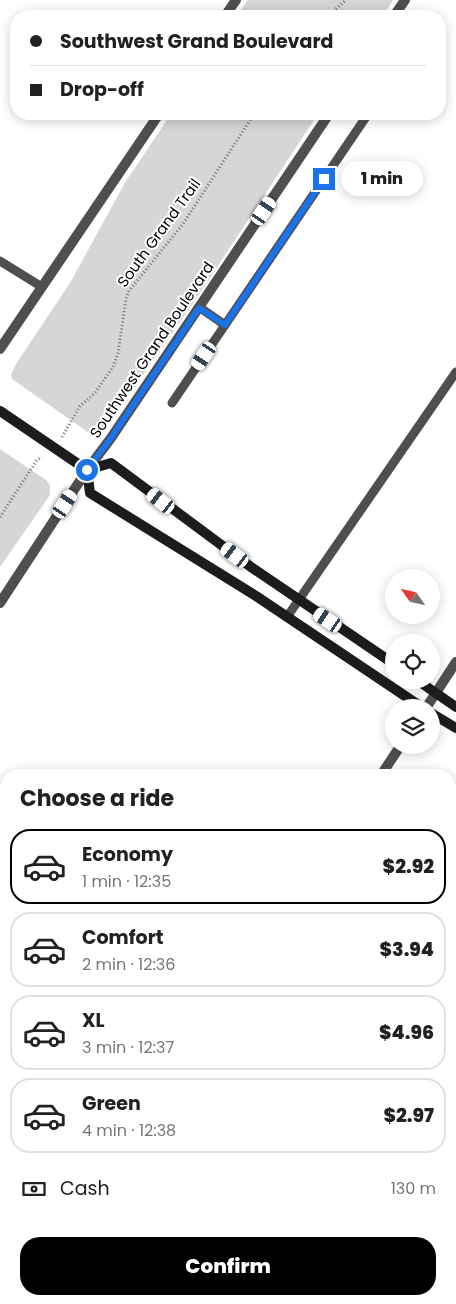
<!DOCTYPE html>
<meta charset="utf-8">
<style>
:root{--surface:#fff;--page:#f6f6f6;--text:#202124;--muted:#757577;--line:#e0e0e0;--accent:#000}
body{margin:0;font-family:Poppins,sans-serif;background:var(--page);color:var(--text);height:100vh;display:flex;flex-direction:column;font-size:19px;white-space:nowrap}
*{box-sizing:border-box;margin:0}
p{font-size:16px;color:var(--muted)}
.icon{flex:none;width:28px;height:28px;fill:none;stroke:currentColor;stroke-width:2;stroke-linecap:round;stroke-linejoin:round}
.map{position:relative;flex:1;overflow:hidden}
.side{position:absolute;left:0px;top:769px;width:456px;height:536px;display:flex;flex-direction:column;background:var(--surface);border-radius:20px 20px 0 0;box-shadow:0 2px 12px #0003}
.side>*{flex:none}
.banner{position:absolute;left:10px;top:10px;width:436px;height:110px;border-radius:20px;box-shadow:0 2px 12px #0003;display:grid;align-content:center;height:110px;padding:0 20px;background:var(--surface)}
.needle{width:32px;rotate:304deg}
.fabs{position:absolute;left:385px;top:569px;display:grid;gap:10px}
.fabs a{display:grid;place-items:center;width:55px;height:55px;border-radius:50%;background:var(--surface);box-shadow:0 2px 12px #0003;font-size:25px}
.end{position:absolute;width:22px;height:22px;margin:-11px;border:6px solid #1a73e8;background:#fff;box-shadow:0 0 0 2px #fff}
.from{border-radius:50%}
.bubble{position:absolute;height:35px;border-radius:18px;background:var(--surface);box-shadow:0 2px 12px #0003;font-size:16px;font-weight:800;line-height:35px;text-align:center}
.car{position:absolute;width:15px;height:30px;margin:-15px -8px;border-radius:6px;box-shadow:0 0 4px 1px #0007;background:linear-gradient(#fff 24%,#345 0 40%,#fff 0 76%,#345 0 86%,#fff 0)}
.banner b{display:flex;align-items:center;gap:18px;height:48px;font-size:19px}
.banner b+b{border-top:1px solid var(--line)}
.banner i{width:12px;height:12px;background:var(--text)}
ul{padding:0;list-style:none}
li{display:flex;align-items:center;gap:15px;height:75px;margin:0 10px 8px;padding:0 10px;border:2px solid var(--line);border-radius:20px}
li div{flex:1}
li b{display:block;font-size:19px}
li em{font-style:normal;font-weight:800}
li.on{border-color:var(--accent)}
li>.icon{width:45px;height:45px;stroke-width:1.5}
h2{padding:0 20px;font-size:22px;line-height:60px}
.pay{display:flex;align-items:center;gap:12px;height:55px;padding:0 20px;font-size:19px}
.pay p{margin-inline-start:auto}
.button{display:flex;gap:10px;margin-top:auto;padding:10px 20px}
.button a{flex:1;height:58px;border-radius:20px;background:var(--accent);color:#fff;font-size:20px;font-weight:800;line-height:58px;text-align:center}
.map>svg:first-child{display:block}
</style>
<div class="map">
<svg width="456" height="1304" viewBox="0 0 456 1304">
<rect width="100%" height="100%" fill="#fff"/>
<!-- green -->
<g fill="#d6d6d6">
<polygon points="248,0 393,0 383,16 237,16"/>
<polygon points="171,114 318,114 198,296 109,424 95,435 89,433 12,379 11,375 16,364 70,283 126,181"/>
<polygon points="0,449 46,480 50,485 50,495 0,567"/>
</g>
<!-- water -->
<g fill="#9d9d9d">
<polygon points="0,1135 6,1139 6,1224 0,1220"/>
<polygon points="117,1299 246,1299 253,1304 125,1304"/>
</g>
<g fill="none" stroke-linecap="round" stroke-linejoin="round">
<!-- path -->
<g stroke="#717171" stroke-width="3" stroke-dasharray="1 2.5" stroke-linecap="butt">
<polyline points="328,16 346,0"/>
<polyline points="62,437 80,406 94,394 113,367 118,353 126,299 129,291 183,224 254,114"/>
<polyline points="0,517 37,460 42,457"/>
</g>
<!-- service -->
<g stroke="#4f4f4f" stroke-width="9">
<polyline points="0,261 42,287"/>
<polyline points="199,307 225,325 368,114"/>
<polyline points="172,403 225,325"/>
<polyline points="287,617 456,372"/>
<polyline points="450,794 456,797"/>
<polyline points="450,902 456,906"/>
<polyline points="450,1081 456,1085"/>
<polyline points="450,1162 456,1166"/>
<polyline points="294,1299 301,1304"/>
</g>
<!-- minor -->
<g stroke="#4f4f4f" stroke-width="10">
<polyline points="426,708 456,662"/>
<polyline points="381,775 401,745"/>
<polyline points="450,1211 456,1202"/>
<polyline points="386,1304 390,1299"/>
</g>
<!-- tertiary -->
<g stroke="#4f4f4f" stroke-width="10">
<polyline points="225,16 236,0"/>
<polyline points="394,16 405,0"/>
<polyline points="0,349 159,114"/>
<polyline points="0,603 87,470 111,438 329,114"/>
</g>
<!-- secondary -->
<g stroke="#1c1c1c" stroke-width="10">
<polyline points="0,411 87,470 90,493 256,596 423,708"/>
<polyline points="87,470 111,463 251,567 394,664"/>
<polyline points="417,680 456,707"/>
<polyline points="431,713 456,728"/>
</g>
</g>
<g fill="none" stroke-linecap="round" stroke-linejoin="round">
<!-- route -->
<polyline stroke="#1a73e8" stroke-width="6" points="87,470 111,438 199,308 225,325 324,179"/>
</g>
<g text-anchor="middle" stroke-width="4" stroke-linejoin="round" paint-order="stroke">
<!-- street labels -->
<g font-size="15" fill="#000" stroke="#fff">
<text transform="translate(159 233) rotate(-54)" y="5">South Grand Trail</text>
<text transform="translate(152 350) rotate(-56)" y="5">Southwest Grand Boulevard</text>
</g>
</g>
</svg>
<div class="fabs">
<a><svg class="needle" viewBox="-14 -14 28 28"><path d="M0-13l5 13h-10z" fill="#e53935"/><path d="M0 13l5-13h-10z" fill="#757577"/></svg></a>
<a><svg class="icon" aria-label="locate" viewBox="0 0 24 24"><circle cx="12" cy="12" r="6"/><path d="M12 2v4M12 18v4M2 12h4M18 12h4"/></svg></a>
<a><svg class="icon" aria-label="layers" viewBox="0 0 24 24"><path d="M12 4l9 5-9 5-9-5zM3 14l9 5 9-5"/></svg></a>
</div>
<i class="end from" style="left:87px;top:470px"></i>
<i class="end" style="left:324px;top:179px"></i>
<div class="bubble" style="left:341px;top:161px;width:82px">1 min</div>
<i class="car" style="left:264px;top:211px;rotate:34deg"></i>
<i class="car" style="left:204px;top:356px;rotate:214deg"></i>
<i class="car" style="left:161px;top:501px;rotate:308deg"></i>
<i class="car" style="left:65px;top:504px;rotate:33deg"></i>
<i class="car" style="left:235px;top:555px;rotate:307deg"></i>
<i class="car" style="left:328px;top:620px;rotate:304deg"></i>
<div class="banner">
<b><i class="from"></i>Southwest Grand Boulevard</b>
<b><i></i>Drop-off</b>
</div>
<section class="side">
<h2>Choose a ride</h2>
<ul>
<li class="on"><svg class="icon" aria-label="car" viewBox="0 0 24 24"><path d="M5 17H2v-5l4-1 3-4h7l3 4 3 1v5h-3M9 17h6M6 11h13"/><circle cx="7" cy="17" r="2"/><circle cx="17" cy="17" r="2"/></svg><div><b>Economy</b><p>1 min · 12:35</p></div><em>$2.92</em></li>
<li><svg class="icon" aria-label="car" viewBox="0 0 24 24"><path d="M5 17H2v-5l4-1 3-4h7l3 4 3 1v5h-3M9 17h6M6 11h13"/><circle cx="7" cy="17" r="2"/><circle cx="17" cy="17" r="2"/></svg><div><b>Comfort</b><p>2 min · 12:36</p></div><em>$3.94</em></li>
<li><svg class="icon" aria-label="car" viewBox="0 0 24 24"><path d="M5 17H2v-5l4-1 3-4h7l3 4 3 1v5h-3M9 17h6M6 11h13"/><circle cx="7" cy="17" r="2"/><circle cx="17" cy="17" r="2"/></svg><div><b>XL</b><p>3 min · 12:37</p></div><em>$4.96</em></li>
<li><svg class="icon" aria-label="car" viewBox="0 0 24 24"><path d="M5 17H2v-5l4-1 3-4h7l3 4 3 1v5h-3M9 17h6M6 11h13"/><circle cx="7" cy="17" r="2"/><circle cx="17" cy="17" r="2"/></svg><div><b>Green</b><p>4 min · 12:38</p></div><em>$2.97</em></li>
</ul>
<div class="pay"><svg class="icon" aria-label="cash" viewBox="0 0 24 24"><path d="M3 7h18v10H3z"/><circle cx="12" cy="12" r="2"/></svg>Cash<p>130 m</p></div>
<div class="button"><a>Confirm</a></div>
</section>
</div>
